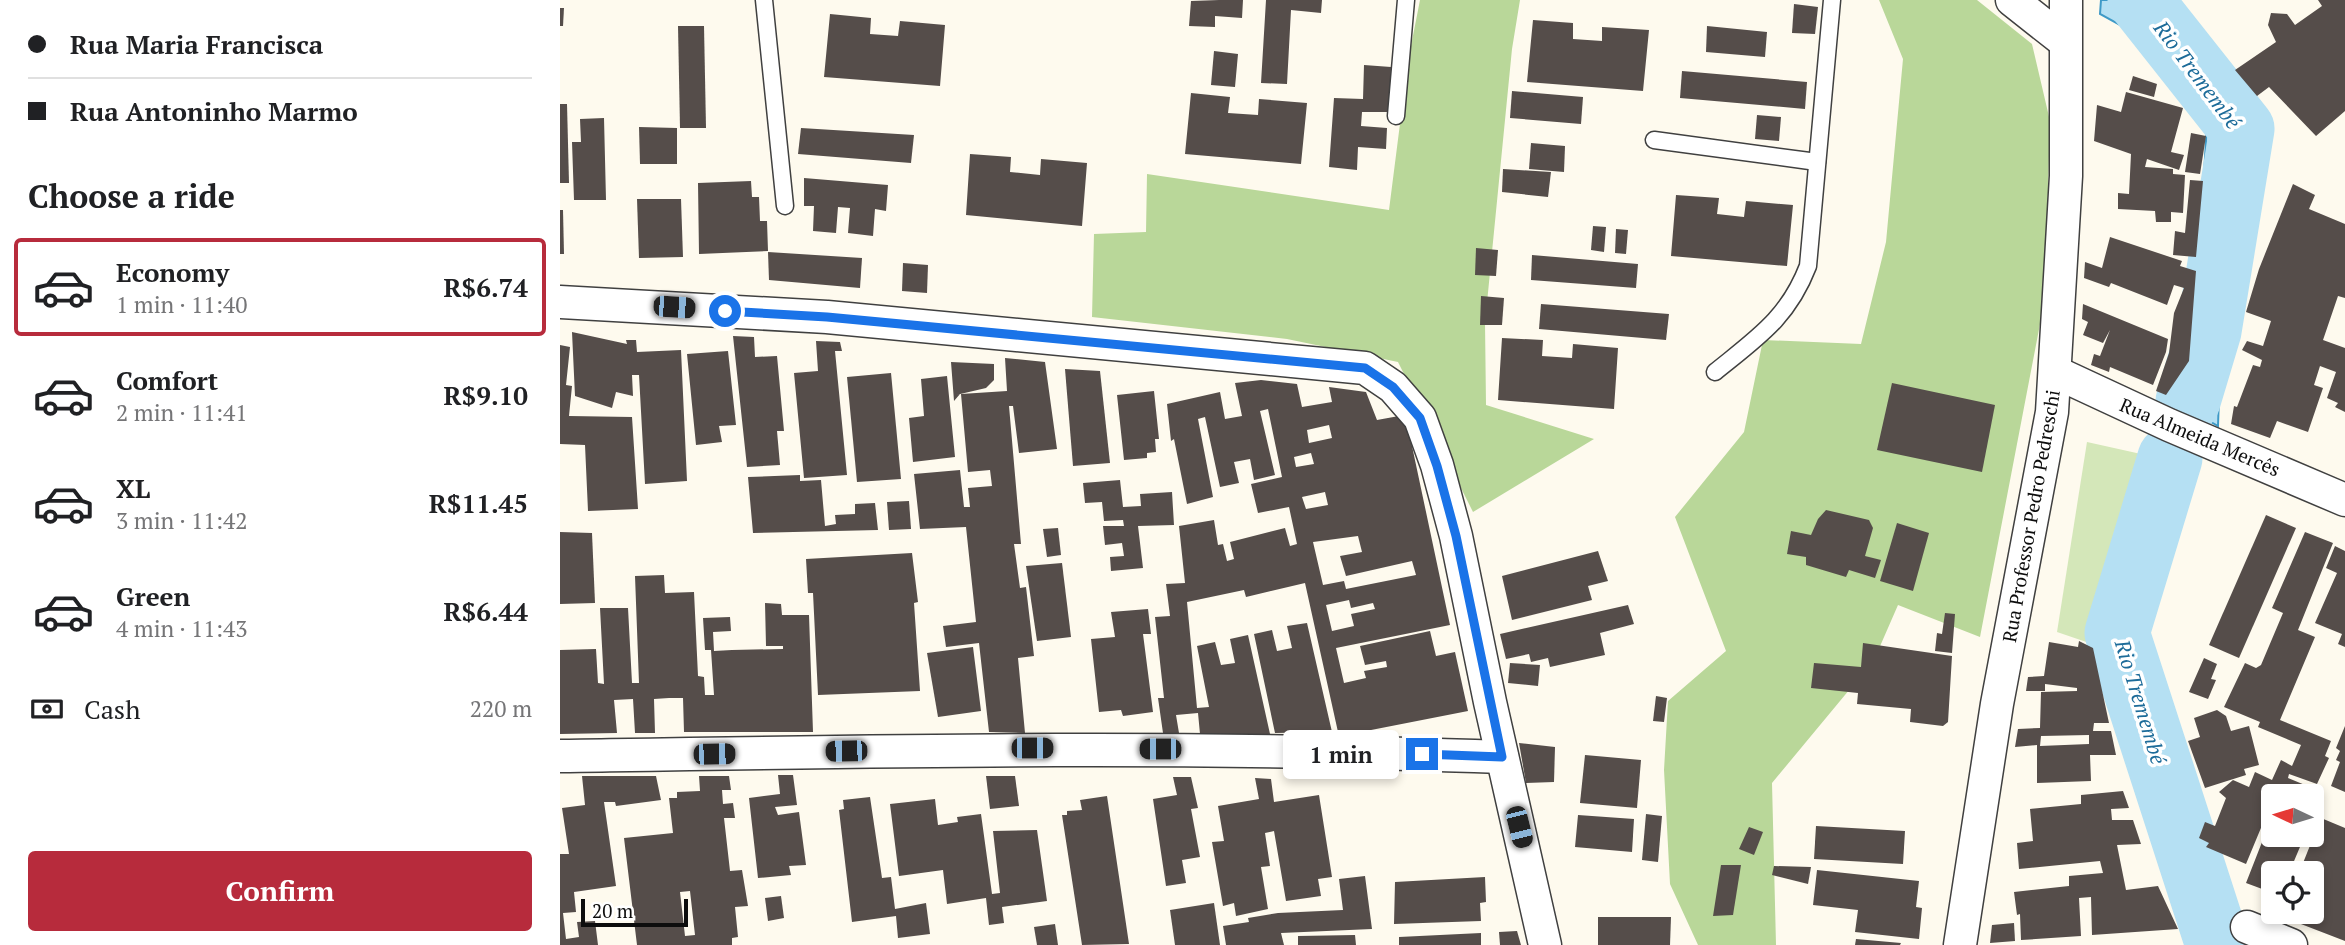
<!DOCTYPE html>
<meta charset="utf-8">
<style>
:root{--surface:#fff;--page:#f2f2f2;--text:#202124;--muted:#757577;--line:#e0e0e0;--accent:#b72b3c}
body{margin:0;font-family:"PT Serif",serif;background:var(--page);color:var(--text);height:100vh;display:flex;flex-direction:column;font-size:26px;white-space:nowrap}
*{box-sizing:border-box;margin:0}
p{font-size:23px;color:var(--muted)}
.icon{flex:none;width:38px;height:38px;fill:none;stroke:currentColor;stroke-width:2;stroke-linecap:round;stroke-linejoin:round}
.map{position:relative;flex:1;overflow:hidden}
.drawer{display:flex;flex-direction:column;background:var(--surface);width:560px}
.drawer>*{flex:none}
.hud{display:grid;align-content:center;height:154px;padding:0 28px;background:var(--surface)}
.needle{width:46px;rotate:274deg}
.fabs{position:absolute;left:1701px;top:784px;display:grid;gap:14px}
.fabs a{display:grid;place-items:center;width:63px;height:63px;border-radius:7px;background:var(--surface);box-shadow:0 4px 10px #0003;font-size:35px}
.scale{position:absolute;left:21px;bottom:18px;width:107px;box-sizing:border-box;padding-left:7px;border:4px solid #0d0d0d;border-top:0;font-size:19px;line-height:24px;white-space:nowrap;color:#0d0d0d;-webkit-text-stroke:5px #fff;paint-order:stroke}
.end{position:absolute;width:32px;height:32px;margin:-16px;border:9px solid #1a73e8;background:#fff;box-shadow:0 0 0 4px #fff}
.from{border-radius:50%}
.bubble{position:absolute;height:49px;border-radius:7px;background:var(--surface);box-shadow:0 4px 10px #0003;font-size:23px;font-weight:700;line-height:49px;text-align:center}
.car{position:absolute;width:21px;height:42px;margin:-21px -10px;border-radius:9px;box-shadow:0 0 5px 2px #0007;background:linear-gradient(#222 24%,#8ab4d8 0 40%,#222 0 76%,#8ab4d8 0 86%,#222 0)}
.hud b{display:flex;align-items:center;gap:24px;height:66px;font-size:26px}
.hud b+b{border-top:2px solid var(--line)}
.hud i{width:18px;height:18px;background:var(--text)}
ul{padding:0;list-style:none}
li{display:flex;align-items:center;gap:21px;height:98px;margin:0 14px 10px;padding:0 14px;border:4px solid transparent;border-radius:7px}
li div{flex:1}
li b{display:block;font-size:26px}
li em{font-style:normal;font-weight:700}
li.selected{border-color:var(--accent)}
li>.icon{width:63px;height:63px;stroke-width:1.5}
h2{padding:0 28px;font-size:32px;line-height:84px}
.pay{display:flex;align-items:center;gap:18px;height:77px;padding:0 28px;font-size:26px}
.pay p{margin-inline-start:auto}
.primary-button{display:flex;gap:14px;margin-top:auto;padding:14px 28px}
.primary-button a{flex:1;height:80px;border-radius:7px;background:var(--accent);color:#fff;font-size:28px;font-weight:700;line-height:80px;text-align:center}
main{display:flex;flex:1;min-height:0}
.map>svg:first-child{display:block}
</style>
<main>
<section class="drawer">
<div class="hud">
<b><i class="from"></i>Rua Maria Francisca</b>
<b><i></i>Rua Antoninho Marmo</b>
</div>
<h2>Choose a ride</h2>
<ul>
<li class="selected"><svg class="icon" aria-label="car" viewBox="0 0 24 24"><path d="M5 17H2v-5l4-1 3-4h7l3 4 3 1v5h-3M9 17h6M6 11h13"/><circle cx="7" cy="17" r="2"/><circle cx="17" cy="17" r="2"/></svg><div><b>Economy</b><p>1 min · 11:40</p></div><em>R$6.74</em></li>
<li><svg class="icon" aria-label="car" viewBox="0 0 24 24"><path d="M5 17H2v-5l4-1 3-4h7l3 4 3 1v5h-3M9 17h6M6 11h13"/><circle cx="7" cy="17" r="2"/><circle cx="17" cy="17" r="2"/></svg><div><b>Comfort</b><p>2 min · 11:41</p></div><em>R$9.10</em></li>
<li><svg class="icon" aria-label="car" viewBox="0 0 24 24"><path d="M5 17H2v-5l4-1 3-4h7l3 4 3 1v5h-3M9 17h6M6 11h13"/><circle cx="7" cy="17" r="2"/><circle cx="17" cy="17" r="2"/></svg><div><b>XL</b><p>3 min · 11:42</p></div><em>R$11.45</em></li>
<li><svg class="icon" aria-label="car" viewBox="0 0 24 24"><path d="M5 17H2v-5l4-1 3-4h7l3 4 3 1v5h-3M9 17h6M6 11h13"/><circle cx="7" cy="17" r="2"/><circle cx="17" cy="17" r="2"/></svg><div><b>Green</b><p>4 min · 11:43</p></div><em>R$6.44</em></li>
</ul>
<div class="pay"><svg class="icon" aria-label="cash" viewBox="0 0 24 24"><path d="M3 7h18v10H3z"/><circle cx="12" cy="12" r="2"/></svg>Cash<p>220 m</p></div>
<div class="primary-button"><a>Confirm</a></div>
</section>
<div class="map">
<svg width="1785" height="945" viewBox="0 0 1785 945">
<rect width="100%" height="100%" fill="#fefaee"/>
<!-- green -->
<polygon fill="#d4e7b9" points="1527,442 1590,456 1547,649 1497,632"/>
<!-- forest -->
<g fill="#b9d799">
<polygon points="860,0 960,0 952,49 925,323 926,405 1034,439 913,512 838,362 727,339 532,317 534,234 586,232 587,174 829,210 848,61"/>
<polygon points="1319,0 1417,0 1472,44 1490,121 1485,298 1420,637 1338,605 1314,660 1212,783 1216,945 1138,945 1110,884 1104,770 1108,701 1166,651 1115,517 1184,432 1203,340 1301,344 1326,242 1343,59"/>
</g>
<!-- water -->
<polygon fill="#b5e0f3" stroke="#3f9ac7" stroke-width="2" points="1541,0 1587,0 1669,103 1658,426 1630,410 1648,107 1591,42 1540,14"/>
<g fill="none" stroke-linecap="round" stroke-linejoin="round">
<!-- river -->
<g stroke="#b5e0f3" stroke-width="65">
<polyline points="1580,0 1682,129 1649,331 1628,401"/>
<polyline points="1610,458 1557,633 1658,945"/>
</g>
</g>
<!-- building -->
<g fill="#554d4a" fill-rule="evenodd">
<polygon points="659,0 683,0 682,18 655,16 655,27 629,26 631,1"/>
<polygon points="706,0 762,0 761,13 731,10 727,84 701,83"/>
<polygon points="1758,0 1785,0 1785,111 1756,136 1709,87 1697,96 1675,70 1716,42 1708,25 1711,13 1727,14 1735,25 1762,6"/>
<polygon points="1234,4 1258,7 1255,34 1232,33"/>
<polygon points="0,8 4,8 3,26 0,26"/>
<polygon points="270,14 311,18 310,34 338,36 340,21 385,25 380,86 264,77"/>
<polygon points="973,20 1013,23 1013,39 1042,41 1042,27 1089,30 1083,91 967,82"/>
<polygon points="118,26 144,26 146,128 120,128"/>
<polygon points="1147,26 1207,32 1205,57 1146,52"/>
<polygon points="654,51 678,54 675,87 651,85"/>
<polygon points="804,65 831,67 830,112 802,112 801,126 827,128 826,149 798,147 797,170 769,167 774,98 803,99"/>
<polygon points="1122,71 1247,82 1245,109 1120,98"/>
<polygon points="1573,76 1597,84 1594,97 1569,90"/>
<polygon points="952,91 1023,97 1021,124 950,118"/>
<polygon points="1566,92 1623,108 1611,152 1624,155 1619,170 1587,159 1585,167 1613,169 1613,174 1625,175 1623,213 1611,212 1611,222 1596,222 1595,211 1558,209 1558,193 1569,194 1571,154 1534,141 1537,105 1561,112"/>
<polygon points="631,93 670,97 668,113 698,115 699,99 747,103 741,164 625,154"/>
<polygon points="0,104 7,104 9,183 0,183"/>
<polygon points="1197,115 1221,117 1219,141 1195,139"/>
<polygon points="44,118 46,200 14,200 12,142 21,142 20,119"/>
<polygon points="79,127 117,128 117,164 80,164"/>
<polygon points="241,128 354,135 351,163 238,154"/>
<polygon points="1631,133 1646,136 1640,174 1625,172"/>
<polygon points="971,143 1005,146 1004,172 969,169"/>
<polygon points="410,154 451,157 450,172 480,175 481,159 527,163 522,226 406,215"/>
<polygon points="943,169 991,172 988,197 942,192"/>
<polygon points="244,178 328,185 326,211 315,209 313,236 288,233 290,208 278,207 276,233 253,231 254,206 244,206"/>
<polygon points="1630,180 1643,181 1636,257 1613,255 1615,231 1625,233"/>
<polygon points="191,181 192,197 199,197 200,221 207,221 208,251 139,254 138,183"/>
<polygon points="1733,184 1755,195 1749,209 1785,224 1785,298 1778,296 1763,340 1785,348 1785,412 1775,407 1778,403 1767,398 1776,372 1760,366 1754,385 1763,388 1748,432 1717,421 1710,438 1671,424 1674,406 1677,407 1693,365 1700,367 1702,360 1682,350 1687,341 1703,346 1711,321 1686,312 1699,269"/>
<polygon points="1116,195 1159,198 1157,214 1184,217 1186,201 1233,205 1227,266 1111,256"/>
<polygon points="77,199 121,199 123,257 79,258"/>
<polygon points="0,210 3,210 4,254 0,254"/>
<polygon points="1033,226 1046,227 1044,252 1031,250"/>
<polygon points="1056,229 1068,230 1066,254 1055,253"/>
<polygon points="1550,237 1622,261 1620,266 1636,271 1629,361 1606,395 1596,391 1609,353 1614,313 1624,288 1614,285 1607,305 1551,283 1549,287 1524,278 1525,262 1542,268"/>
<polygon points="916,248 938,250 936,276 915,275"/>
<polygon points="208,252 302,258 300,288 209,280"/>
<polygon points="972,255 1078,264 1076,288 971,280"/>
<polygon points="343,263 368,265 367,293 342,291"/>
<polygon points="921,296 944,298 942,325 920,325"/>
<polygon points="981,304 1109,314 1106,340 979,329"/>
<polygon points="1523,304 1608,339 1606,352 1593,385 1550,367 1549,372 1531,365 1534,354 1540,356 1550,330 1543,343 1523,335 1528,322 1522,319"/>
<polygon points="12,332 67,344 66,340 76,340 77,352 121,350 127,481 85,484 79,375 72,375 73,396 56,392 52,408 15,396"/>
<polygon points="173,336 194,337 195,357 217,356 224,431 217,431 220,465 187,467"/>
<polygon points="942,338 983,340 982,356 1012,358 1013,344 1058,348 1054,409 938,400"/>
<polygon points="256,341 280,342 282,351 275,351 287,475 244,478 234,373 258,371"/>
<polygon points="0,345 10,347 6,385 12,386 9,416 72,417 78,509 28,511 25,445 0,444"/>
<polygon points="168,351 176,425 159,426 162,442 136,445 127,354"/>
<polygon points="445,358 485,362 497,449 459,453 453,406 449,406 461,544 454,544 460,588 466,587 474,656 458,658 465,733 429,732 419,643 386,647 383,626 416,622 406,527 360,529 354,474 400,470 404,507 410,507 408,488 432,486 430,470 408,472 401,394 447,391"/>
<polygon points="391,362 434,364 434,380 426,388 396,395 400,394 394,401"/>
<polygon points="505,369 540,371 550,463 513,466"/>
<polygon points="331,373 341,479 297,482 287,377"/>
<polygon points="387,376 395,457 353,462 349,418 364,416 361,379"/>
<path d="M701,380L737,384L742,407L772,402L769,387L806,392L817,420L839,416L843,418L852,446L890,625L776,648L784,683L806,678L804,671L827,667L826,661L805,665L800,646L870,631L876,656L895,652L908,711L806,731L778,732L745,583L686,597L684,590L627,602L637,708L649,707L637,646L655,642L661,665L675,663L670,639L688,635L710,734H640L638,713L616,715L619,733H603L598,698H604L595,617L610,616L606,584L625,583L619,526L654,520L658,545L663,544L667,561L674,559L670,542L725,528L730,546L737,544L729,507L698,513L691,484L722,477L708,409L700,411L715,475L694,480L690,459L674,462L679,483L660,487L645,417L638,419L653,497L627,504L614,439L611,441L607,404L660,392L665,419L682,416L675,383ZM769,425L772,438L749,443L747,430ZM751,453L754,464L736,467L734,457ZM765,492L768,505L746,509L742,497ZM798,536L802,552L780,556L786,576L852,561L856,575L786,589L784,581L763,585L753,542ZM789,600L791,608L813,603L815,609L791,614L794,626L772,631L766,605Z"/>
<polygon points="1332,383 1435,405 1422,472 1317,450"/>
<polygon points="594,391 599,439 595,439 596,452 587,453 587,458 564,460 557,395"/>
<polygon points="240,475 240,481 261,480 265,526 276,524 275,515 295,514 295,504 315,503 318,530 193,533 188,477"/>
<polygon points="560,480 563,507 581,506 580,494 612,492 614,525 578,526 583,568 551,571 550,557 564,556 562,543 545,545 543,526 564,526 563,520 544,521 542,502 525,503 523,483"/>
<polygon points="349,501 351,529 329,530 327,502"/>
<polygon points="1266,510 1309,520 1313,528 1305,556 1321,560 1315,578 1289,570 1286,577 1246,565 1246,557 1227,554 1231,531 1251,535 1258,519"/>
<polygon points="1706,515 1736,528 1679,658 1649,645"/>
<polygon points="1337,523 1369,533 1353,591 1320,581"/>
<polygon points="498,528 501,555 487,557 483,529"/>
<polygon points="0,532 32,533 35,603 0,604"/>
<polygon points="1745,532 1773,543 1738,630 1755,637 1720,720 1771,741 1765,756 1769,758 1757,784 1729,774 1728,778 1762,792 1752,818 1752,796 1713,796 1713,813 1708,811 1686,864 1646,847 1649,843 1639,838 1645,822 1655,826 1666,798 1659,792 1673,780 1689,787 1695,772 1712,780 1721,760 1732,766 1741,745 1698,727 1700,722 1664,707 1685,663 1696,668 1701,665 1723,613 1712,608"/>
<polygon points="1775,546 1785,551 1785,647 1778,644 1782,634 1755,623 1777,573 1766,568"/>
<polygon points="1038,551 1048,581 1028,586 1032,600 952,620 942,576"/>
<polygon points="352,553 358,602 354,603 360,691 258,695 253,593 248,593 246,559"/>
<polygon points="502,563 511,637 477,641 466,566"/>
<polygon points="104,575 105,593 134,592 138,676 144,677 145,695 154,695 151,650 145,650 143,618 170,617 171,631 153,632 154,651 172,650 223,649 223,646 206,646 205,603 221,604 222,615 249,615 253,732 124,732 123,698 109,698 94,699 95,733 75,733 73,699 54,700 57,733 0,734 0,650 36,649 38,683 44,684 40,608 68,608 72,683 79,683 75,576"/>
<polygon points="1068,605 1074,624 1040,633 1045,655 990,667 988,658 971,662 969,654 946,659 940,634"/>
<polygon points="588,609 591,634 583,634 593,712 563,716 561,710 539,712 531,639 555,637 551,612"/>
<polygon points="1385,613 1395,614 1392,653 1375,651 1377,633 1382,634"/>
<polygon points="747,623 772,732 715,733 694,634 712,630 717,651 732,648 727,626"/>
<path d="M1519,641L1533,648L1549,723H1534L1533,731H1551L1556,755H1530L1531,781L1477,783V745L1455,747L1458,729L1480,728L1481,692L1517,691V688L1485,684V691H1466L1468,677L1484,676L1489,642L1518,647ZM1529,735V744L1480,746L1481,736Z"/>
<polygon points="1303,643 1392,656 1388,722 1383,726 1350,722 1351,709 1297,704 1298,693 1251,688 1254,663 1301,667"/>
<polygon points="413,647 421,711 378,717 367,653"/>
<polygon points="1644,658 1657,664 1651,679 1656,680 1648,699 1629,692"/>
<polygon points="950,663 980,665 978,686 948,683"/>
<polygon points="1096,696 1107,698 1104,722 1093,721"/>
<polygon points="1657,710 1666,716 1671,731 1689,726 1699,765 1684,769 1686,775 1645,788 1628,741 1640,737 1634,718"/>
<polygon points="1785,726 1785,792 1771,786 1780,762 1776,760 1780,751 1776,748"/>
<polygon points="959,743 995,747 994,782 966,783"/>
<polygon points="1025,755 1081,760 1077,808 1020,803"/>
<polygon points="218,775 233,775 237,805 215,807 218,815 239,812 246,865 229,866 231,875 198,878 189,798 220,794"/>
<polygon points="22,776 96,776 101,800 56,806 55,802 44,802 56,886 14,892 16,912 3,913 6,939 19,937 17,922 35,921 38,945 0,945 0,854 9,854 2,808 25,805"/>
<path d="M139,776H169L171,790H162L163,804L173,803L175,818H164L170,871L182,870L188,906L175,907L178,937L172,938V945H77L64,838L113,833L109,798H117V792L140,791ZM130,891L135,935L125,936L120,892Z"/>
<polygon points="426,776 455,776 459,806 430,809"/>
<polygon points="613,777 631,777 638,808 631,809 640,857 622,860 626,883 606,886 593,799 617,795"/>
<polygon points="695,778 711,779 714,802 759,795 772,877 758,879 761,896 726,901 714,831 705,833 710,866 701,867 708,909 676,916 674,903 663,906 652,842 664,841 658,806 699,799"/>
<polygon points="1563,791 1569,808 1551,809 1552,820 1573,820 1581,844 1557,845 1566,890 1598,886 1618,929 1532,935 1531,897 1519,898 1521,936 1461,940 1460,914 1457,915 1454,892 1509,886 1509,876 1543,873 1540,861 1459,869 1457,843 1473,841 1470,809 1521,804 1521,795"/>
<polygon points="547,796 569,944 522,945 502,815 507,815 507,811 522,810 520,800"/>
<polygon points="310,797 322,878 331,877 335,909 366,903 370,934 338,938 336,916 292,922 279,810 284,809 283,800"/>
<polygon points="375,799 378,825 398,822 397,817 421,814 432,894 440,893 433,831 477,830 487,901 442,907 444,923 429,925 426,898 387,904 383,870 339,876 330,804"/>
<polygon points="1086,814 1102,816 1098,862 1082,860"/>
<polygon points="1713,814 1713,835 1745,835 1729,873 1713,873 1713,893 1686,883"/>
<polygon points="1018,815 1074,819 1072,852 1015,847"/>
<polygon points="1761,818 1785,828 1785,941 1720,916 1722,912 1752,912 1752,873 1739,873"/>
<polygon points="1256,826 1345,831 1343,864 1254,859"/>
<polygon points="1189,827 1203,832 1194,855 1179,849"/>
<polygon points="1161,865 1181,865 1173,915 1153,916"/>
<polygon points="1214,866 1251,867 1248,884 1212,875"/>
<polygon points="1257,870 1359,881 1356,907 1362,908 1359,939 1295,932 1298,910 1253,905"/>
<polygon points="805,876 812,929 721,933 724,945 666,945 663,926 689,922 688,918 718,913 783,910 779,879"/>
<polygon points="925,877 926,902 920,903 921,921 834,924 835,882"/>
<polygon points="221,896 224,918 208,921 205,898"/>
<polygon points="654,903 660,945 615,945 610,910"/>
<polygon points="1038,917 1111,917 1110,945 1038,945"/>
<polygon points="1454,923 1455,941 1430,943 1432,925"/>
<polygon points="495,924 498,945 477,945 474,927"/>
<polygon points="957,931 961,945 940,945 939,932"/>
<polygon points="921,933 921,945 839,945 839,937"/>
<polygon points="795,935 796,945 738,945 738,936"/>
<polygon points="1296,939 1341,943 1340,945 1295,945"/>
</g>
<g fill="none" stroke-linecap="round" stroke-linejoin="round">
<defs>
<g id="service">
<polyline points="204,0 225,206"/>
<polyline points="836,116 846,0"/>
<polyline points="1094,140 1257,162"/>
<path d="M1155,372C1197,338 1228,318 1248,266L1272,0"/>
</g>
<g id="minor">
<polyline points="1452,0 1504,41"/>
<polyline points="0,302 267,317 805,368 833,387 860,418 877,465 896,536 930,702 985,945"/>
<polyline points="1495,372 1609,425 1785,500"/>
<path d="M0,756C314,751 628,745 942,757"/>
<polyline points="1687,927 1731,945"/>
<polyline points="1400,945 1437,704 1492,412 1506,176 1506,0"/>
</g>
</defs>
<!-- service casing -->
<use href="#service" stroke="#404040" stroke-width="19"/>
<!-- minor casing -->
<use href="#minor" stroke="#404040" stroke-width="35"/>
<!-- service -->
<use href="#service" stroke="#fff" stroke-width="16"/>
<!-- minor -->
<use href="#minor" stroke="#fff" stroke-width="32"/>
</g>
<g fill="none" stroke-linecap="round" stroke-linejoin="round">
<!-- route -->
<polyline stroke="#1a73e8" stroke-width="9" points="165,311 267,317 805,368 833,387 860,418 877,466 896,536 942,757 862,754"/>
</g>
<g text-anchor="middle" stroke-width="7" stroke-linejoin="round" paint-order="stroke">
<!-- street labels -->
<g font-size="19" fill="#0d0d0d" stroke="#fff">
<text transform="translate(1640 437) rotate(23)" y="7">Rua Almeida Mercês</text>
<text transform="translate(1471 516) rotate(-80)" y="7">Rua Professor Pedro Pedreschi</text>
</g>
<!-- water labels -->
<g font-size="21" font-style="italic" fill="#1c6b99" stroke="#fff">
<text transform="translate(1637 75) rotate(53)" y="7">Rio Tremembé</text>
<text transform="translate(1580 702) rotate(73)" y="7">Rio Tremembé</text>
</g>
</g>
</svg>
<div class="fabs">
<a><svg class="needle" viewBox="-14 -14 28 28"><path d="M0-13l5 13h-10z" fill="#e53935"/><path d="M0 13l5-13h-10z" fill="#757577"/></svg></a>
<a><svg class="icon" aria-label="locate" viewBox="0 0 24 24"><circle cx="12" cy="12" r="6"/><path d="M12 2v4M12 18v4M2 12h4M18 12h4"/></svg></a>
</div>
<div class="scale">20 m</div>
<i class="end from" style="left:165px;top:311px"></i>
<i class="end" style="left:862px;top:754px"></i>
<div class="bubble" style="left:723px;top:730px;width:116px">1 min</div>
<i class="car" style="left:114px;top:307px;rotate:94deg"></i>
<i class="car" style="left:472px;top:748px;rotate:90deg"></i>
<i class="car" style="left:600px;top:749px;rotate:270deg"></i>
<i class="car" style="left:286px;top:751px;rotate:269deg"></i>
<i class="car" style="left:154px;top:754px;rotate:89deg"></i>
<i class="car" style="left:959px;top:827px;rotate:166deg"></i>
</div>
</main>
